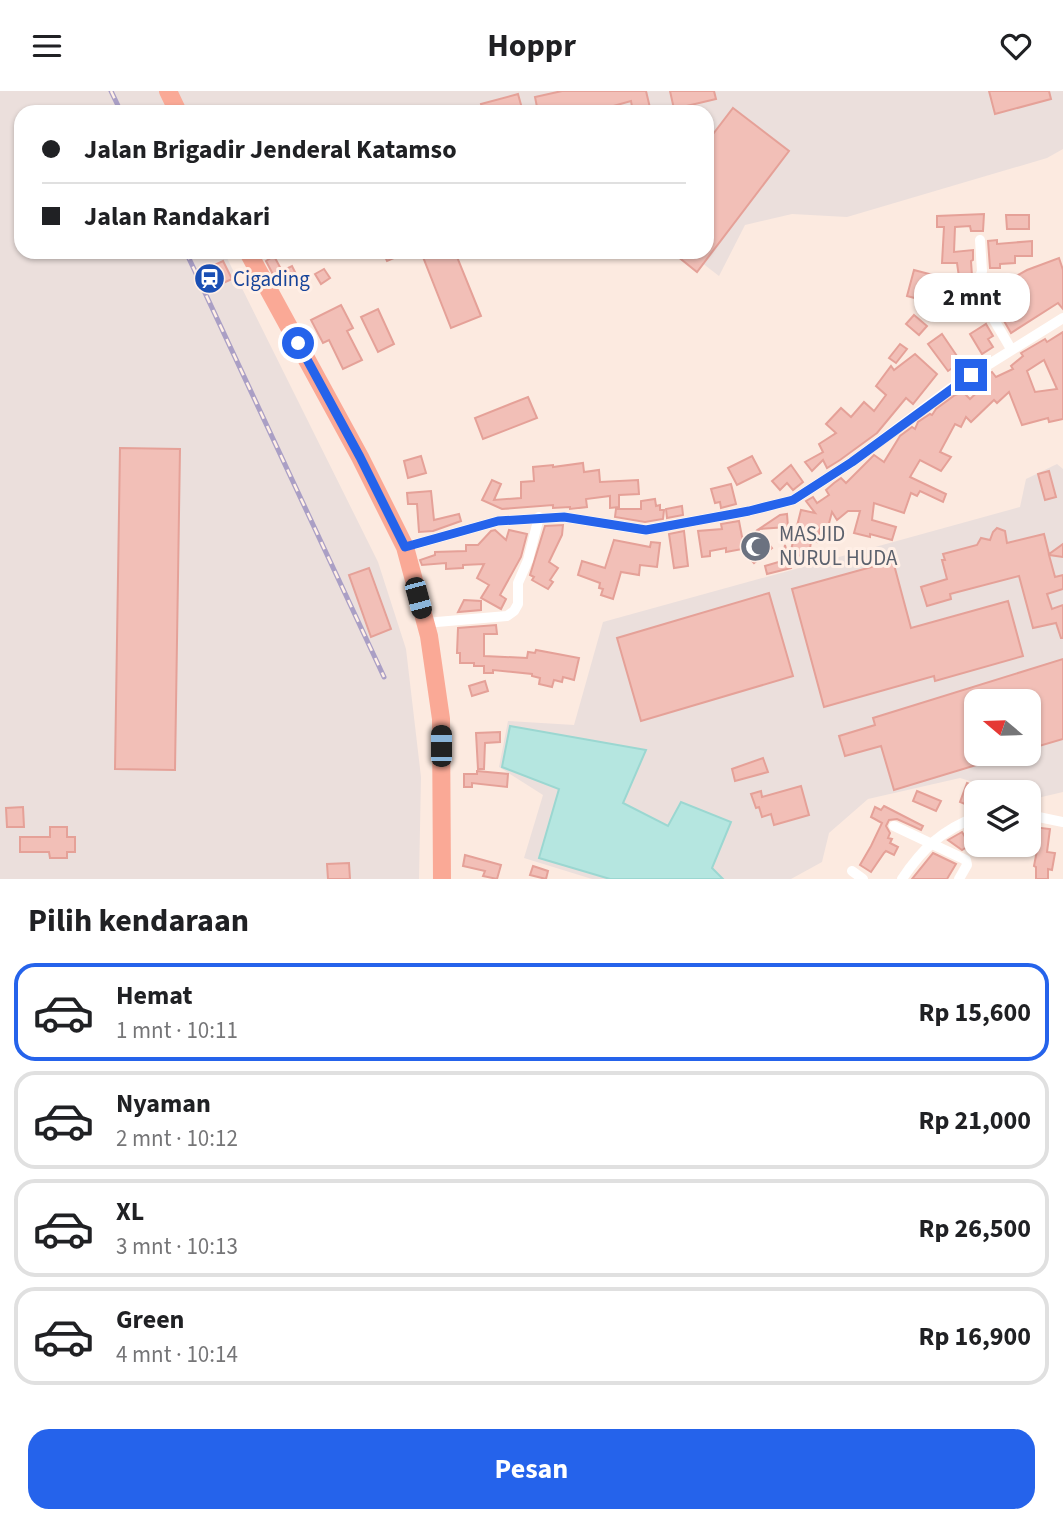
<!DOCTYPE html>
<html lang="id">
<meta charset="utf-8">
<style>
:root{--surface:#fff;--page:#f6f6f6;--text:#202124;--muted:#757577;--line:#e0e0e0;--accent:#2563eb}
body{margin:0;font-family:"Source Sans 3",sans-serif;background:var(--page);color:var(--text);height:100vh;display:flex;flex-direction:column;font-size:26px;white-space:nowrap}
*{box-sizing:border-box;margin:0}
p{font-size:23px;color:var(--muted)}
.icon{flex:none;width:38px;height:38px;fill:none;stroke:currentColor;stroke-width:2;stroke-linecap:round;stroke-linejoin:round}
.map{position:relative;height:788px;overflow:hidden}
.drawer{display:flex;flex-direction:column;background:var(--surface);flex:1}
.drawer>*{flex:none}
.hud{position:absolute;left:14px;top:14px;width:700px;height:154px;border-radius:21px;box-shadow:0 2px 5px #0004;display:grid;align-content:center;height:154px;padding:0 28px;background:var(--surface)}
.needle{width:46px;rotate:289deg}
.buttons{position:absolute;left:964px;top:598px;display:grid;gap:14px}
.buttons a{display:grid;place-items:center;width:77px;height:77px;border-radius:14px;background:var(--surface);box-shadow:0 2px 5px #0004;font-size:35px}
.end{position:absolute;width:32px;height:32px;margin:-16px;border:9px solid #2563eb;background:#fff;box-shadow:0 0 0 4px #fff}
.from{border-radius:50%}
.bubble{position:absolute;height:49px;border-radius:21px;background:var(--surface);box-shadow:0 2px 5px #0004;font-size:23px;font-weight:700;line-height:49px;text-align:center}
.car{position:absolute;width:21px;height:42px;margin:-21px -10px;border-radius:9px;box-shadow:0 0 5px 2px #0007;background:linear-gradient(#222 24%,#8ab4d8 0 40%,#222 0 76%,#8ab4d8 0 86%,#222 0)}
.hud b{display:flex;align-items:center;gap:24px;height:66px;font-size:26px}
.hud b+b{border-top:2px solid var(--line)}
.hud i{width:18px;height:18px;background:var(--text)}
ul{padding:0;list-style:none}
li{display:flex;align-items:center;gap:21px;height:98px;margin:0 14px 10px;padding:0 14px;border:4px solid var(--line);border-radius:21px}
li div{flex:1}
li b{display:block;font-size:26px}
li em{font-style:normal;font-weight:700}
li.current{border-color:var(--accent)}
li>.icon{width:63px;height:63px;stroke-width:1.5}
h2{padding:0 28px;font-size:32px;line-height:84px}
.button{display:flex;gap:14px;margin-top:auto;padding:14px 28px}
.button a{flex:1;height:80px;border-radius:21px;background:var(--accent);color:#fff;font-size:28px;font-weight:700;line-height:80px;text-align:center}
header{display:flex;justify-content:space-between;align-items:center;height:91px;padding:0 28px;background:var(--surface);font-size:32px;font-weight:700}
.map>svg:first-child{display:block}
</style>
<header><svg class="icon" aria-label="menu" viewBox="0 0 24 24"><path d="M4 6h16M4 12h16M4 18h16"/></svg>Hoppr<svg class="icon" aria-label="heart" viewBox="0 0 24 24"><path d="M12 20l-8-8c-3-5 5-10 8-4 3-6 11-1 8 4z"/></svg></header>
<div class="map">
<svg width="1063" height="788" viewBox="0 0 1063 788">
<rect width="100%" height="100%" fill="#fceae0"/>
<!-- industrial -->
<g fill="#ebdfdc" fill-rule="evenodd">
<polygon points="0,0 1063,0 1063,58 1047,67 847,126 792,123 745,134 719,185 688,161 707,161 707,21 21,21 21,161 224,161 378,471 406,558 421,686 419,788 0,788"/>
<path d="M1057,373L1063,378V701L1029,709V702H995L989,696L960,687L868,708L829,742L822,771L791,788H592L524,767L543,704L499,676L508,630L574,634L603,531L1020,416L1026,388ZM976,611H1029V663H976Z"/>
</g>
<!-- water -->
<polygon fill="#b5e6e0" stroke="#9bd7d1" stroke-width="2" points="510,635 646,659 623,712 668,735 681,711 731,731 712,777 723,788 610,788 539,767 559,698 502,676"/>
<!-- building -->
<g fill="#f2bfb7" stroke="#e5a198" stroke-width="2" fill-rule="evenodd">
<polygon points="562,0 646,0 651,21 633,21 631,10 592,21 586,21 585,18 570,21 538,21 535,6"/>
<polygon points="670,0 714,0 716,8 674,18"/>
<polygon points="989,0 1049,0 1051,8 995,23"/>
<polygon points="518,3 523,21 483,21 481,13"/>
<polygon points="733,17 789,60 697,181 672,161 707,161 707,51"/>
<polygon points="984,123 983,140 971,140 970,135 955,136 954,161 973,159 973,169 971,170 972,185 959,186 957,172 942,172 944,136 937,136 937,125"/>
<polygon points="1006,124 1029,124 1029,138 1007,138"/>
<polygon points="997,149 997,153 1032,150 1032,165 1015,165 1015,172 1000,173 1000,177 990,177 988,150"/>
<polygon points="383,161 408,161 387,170"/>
<polygon points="421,161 455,161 481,225 451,237"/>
<polygon points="274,165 282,180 292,175 296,183 279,195 266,170"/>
<polygon points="1059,167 1063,179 1063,218 1058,212 1011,242 985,197 986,192 993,189 996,196 1027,179"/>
<polygon points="223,170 232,188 219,194 210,176"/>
<polygon points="324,178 330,187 321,193 315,183"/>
<polygon points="914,179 948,188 941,214 907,205"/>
<polygon points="341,214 353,237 347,240 362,269 343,278 329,249 323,252 311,229"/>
<polygon points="378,218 394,253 378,261 361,226"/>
<polygon points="914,224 927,235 919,244 906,233"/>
<polygon points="986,233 993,245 988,248 993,256 982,263 970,243"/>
<path d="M1063,241V328L1049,331L1048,327L1022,334L1009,301L997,312L994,309L971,331L966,326L961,336L955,333L940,361L951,366L941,380L920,369L910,386L946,403L943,411L920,400L917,405L911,402L904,422L874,412L872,429L896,436L892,449L870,443V446L854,442L860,420H848L837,429L832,421L827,440L820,438L817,451L811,450L809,466L790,463L801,419L815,422L806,410L813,406L817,412L829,404L826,399L834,392L841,387L846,392L874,364L884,371L900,345L912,336L915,338L918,331L930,323L932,324L936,318L955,304L963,301L970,308L985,294L980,288L992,281L996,286L1013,278L1011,275L1023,265L1021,262L1045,248L1047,251ZM1044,269L1057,298L1035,301L1027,280Z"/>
<polygon points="942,243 961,271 948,280 928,253"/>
<polygon points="900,253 907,258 896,272 889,267"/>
<polygon points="915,263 937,283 913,313 906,307 877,342 840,369 827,377 823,369 812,380 805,371 823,361 819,353 836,342 826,333 841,317 851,326 864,311 874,320 886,304 876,295 891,275 894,279"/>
<polygon points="528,306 537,327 483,348 475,327"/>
<polygon points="120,357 180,358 175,679 115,678"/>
<polygon points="421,365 426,382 408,387 404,370"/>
<polygon points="752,365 761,382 737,394 728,377"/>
<polygon points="583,372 584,381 599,379 600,391 638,389 639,403 619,404 619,416 610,417 610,405 586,408 587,416 570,418 570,416 553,417 553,414 502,418 482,409 492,389 501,393 494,409 521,407 521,391 534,390 533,376 553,374 553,376"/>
<polygon points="791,374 803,391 793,399 787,392 780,399 772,390"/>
<polygon points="1049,380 1056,406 1045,409 1038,383"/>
<polygon points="731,393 736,413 721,417 720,411 715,412 711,398"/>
<polygon points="431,400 434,429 459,423 461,430 433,440 419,441 417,413 408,413 407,402"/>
<polygon points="655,408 656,415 660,414 660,419 664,419 663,428 645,431 615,426 616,418 641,418 641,410"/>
<polygon points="682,415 683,424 667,427 666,418"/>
<polygon points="787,423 788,436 759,438 780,424"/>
<polygon points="739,430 743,451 758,439 772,457 754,472 742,458 726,461 726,457 710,460 710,465 702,466 698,440 722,438 721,433"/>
<polygon points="563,434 562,444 549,471 558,477 550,489 553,491 548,498 532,489 534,486 530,484 545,435"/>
<polygon points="997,437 1005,440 1007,452 1044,443 1049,463 1063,453 1063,466 1049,464 1055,486 1063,484 1063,498 1047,503 1052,518 1063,514 1063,547 1061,547 1056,532 1033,537 1019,485 950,503 951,508 927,515 921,496 947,488 942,469 945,469 943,463 977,454 981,447 990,449 993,441"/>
<polygon points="495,439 506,449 509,439 527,443 521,466 500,504 506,508 501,518 481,507 489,494 477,487 484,473 463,474 463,477 446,478 446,472 422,474 420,469 435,464 435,461 466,460 466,454 478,454 491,440"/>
<polygon points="684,440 688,475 674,477 669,443"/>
<polygon points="614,449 650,456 651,451 660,452 657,476 640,474 639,484 621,481 613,508 601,504 603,498 599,497 600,492 578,484 582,470 605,477"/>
<polygon points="785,454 791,477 767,483 765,475 782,470"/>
<polygon points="893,470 911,537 1008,510 1023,565 935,590 934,585 824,616 792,498"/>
<polygon points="369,477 391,538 371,546 349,484"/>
<polygon points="769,502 793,585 641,630 617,547"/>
<polygon points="464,509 481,510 481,519 458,521"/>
<polygon points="496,534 497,543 484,543 484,565 527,567 528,561 535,562 536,559 579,567 574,589 563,586 562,591 554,589 552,596 539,593 540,587 532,585 532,583 493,579 493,582 484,582 484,575 474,575 474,572 460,572 460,562 457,562 458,537"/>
<polygon points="1063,568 1063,648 1029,658 1029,611 976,611 976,663 1006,663 1006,665 894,699 881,655 845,665 839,645 875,634 873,627"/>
<polygon points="485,590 488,600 472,605 469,595"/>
<polygon points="500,641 500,651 485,652 484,678 478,678 476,642"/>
<polygon points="763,667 768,681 735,690 732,678"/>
<polygon points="477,680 508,683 507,696 472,692 472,696 464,696 464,683 477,683"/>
<polygon points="967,692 976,696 976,714 973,713 972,716 960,711"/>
<polygon points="801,695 809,724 774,734 771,723 762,726 759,716 756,717 751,703 761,700 762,706"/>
<polygon points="917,700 941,710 936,720 913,710"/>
<polygon points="884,715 923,735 921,739 897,728 889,729 886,735 890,742 888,747 892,748 890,752 898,756 894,764 886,760 884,762 871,781 860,774 871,755 882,732 871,726 875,716 881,719"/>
<polygon points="23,716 24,736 7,736 6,717"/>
<polygon points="50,736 67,736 67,746 75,746 75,761 67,761 67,767 50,767 49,761 20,761 20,746 50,746"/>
<polygon points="1033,736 1050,738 1047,761 1055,762 1052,779 1048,778 1048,788 1036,788 1036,776 1034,775 1038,754 1031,753"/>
<polygon points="962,741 970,754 962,759 948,749"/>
<polygon points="933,762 956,773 947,788 912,788"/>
<polygon points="465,764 501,774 497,788 483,785 485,780 463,775"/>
<polygon points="349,772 350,788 328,788 327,773"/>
<polygon points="533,775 548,780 546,788 530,784"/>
</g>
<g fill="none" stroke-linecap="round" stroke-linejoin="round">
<!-- minor -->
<g stroke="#fff" stroke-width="10">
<polyline points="980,149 982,180 976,198 1011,258"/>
<polyline points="405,456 498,430 564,426 645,439 749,420 793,409 852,371 951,297 1063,227"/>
<polyline points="425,532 507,525 514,520 518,513 518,492 528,469 539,426"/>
<polyline points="1029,724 1063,731"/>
<polyline points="894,735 966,769 967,774 959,788"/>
<polyline points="852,780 863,788"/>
<path d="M902,788C922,758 942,739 976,726"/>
</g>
<!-- trunk -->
<g stroke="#faa996" stroke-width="18">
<polyline points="168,0 178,21"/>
<polyline points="248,161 360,366 405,456 429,545 441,628 442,788"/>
</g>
<defs>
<g id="rail">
<polyline points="111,0 121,21"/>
<polyline points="186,161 384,586"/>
</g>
</defs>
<!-- rail casing -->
<use href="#rail" stroke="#aa9fc5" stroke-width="5"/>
<!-- rail -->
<use href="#rail" stroke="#ffefe6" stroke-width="2.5" stroke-dasharray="8" stroke-linecap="butt"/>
</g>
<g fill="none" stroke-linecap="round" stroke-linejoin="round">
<!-- route -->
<polyline stroke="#2563eb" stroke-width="9" points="298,252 360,366 405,456 498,430 564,426 646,439 749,420 793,409 852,371 971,284"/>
</g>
<!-- icons -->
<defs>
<symbol id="station-disc" viewBox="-11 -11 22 22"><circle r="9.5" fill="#1a4fb4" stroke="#ffefe6"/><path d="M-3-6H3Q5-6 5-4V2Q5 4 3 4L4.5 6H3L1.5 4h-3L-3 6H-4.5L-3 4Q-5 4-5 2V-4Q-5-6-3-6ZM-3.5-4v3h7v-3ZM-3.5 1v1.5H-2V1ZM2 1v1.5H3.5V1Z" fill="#fff"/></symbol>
<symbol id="mosque-disc" viewBox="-11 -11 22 22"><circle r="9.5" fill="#6b7280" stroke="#ffefe6"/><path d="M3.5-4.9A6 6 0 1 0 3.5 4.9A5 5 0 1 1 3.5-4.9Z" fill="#fff"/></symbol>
</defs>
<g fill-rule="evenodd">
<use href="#station-disc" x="192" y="170" width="35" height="35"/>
<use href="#mosque-disc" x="738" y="438" width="35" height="35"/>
</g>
<g text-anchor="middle" stroke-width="6" stroke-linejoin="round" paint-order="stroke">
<!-- transit labels -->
<g font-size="21" fill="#164399" stroke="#ffefe6" text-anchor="start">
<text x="233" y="195">Cigading</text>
</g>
<!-- worship labels -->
<g font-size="21" fill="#5b616d" stroke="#ffefe6" text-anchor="start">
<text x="779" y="450">MASJID<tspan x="779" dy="24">NURUL HUDA</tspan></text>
</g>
</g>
</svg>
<div class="buttons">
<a><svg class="needle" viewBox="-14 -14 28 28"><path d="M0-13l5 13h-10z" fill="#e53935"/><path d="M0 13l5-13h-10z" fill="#757577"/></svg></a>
<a><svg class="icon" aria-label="layers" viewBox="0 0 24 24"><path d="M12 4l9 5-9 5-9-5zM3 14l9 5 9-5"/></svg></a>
</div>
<i class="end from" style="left:298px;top:252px"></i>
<i class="end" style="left:971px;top:284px"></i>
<div class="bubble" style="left:914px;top:182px;width:116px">2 mnt</div>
<i class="car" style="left:418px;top:507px;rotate:165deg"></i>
<i class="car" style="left:441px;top:655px;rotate:0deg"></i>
<div class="hud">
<b><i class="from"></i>Jalan Brigadir Jenderal Katamso</b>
<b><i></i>Jalan Randakari</b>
</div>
</div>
<section class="drawer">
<h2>Pilih kendaraan</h2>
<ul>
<li class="current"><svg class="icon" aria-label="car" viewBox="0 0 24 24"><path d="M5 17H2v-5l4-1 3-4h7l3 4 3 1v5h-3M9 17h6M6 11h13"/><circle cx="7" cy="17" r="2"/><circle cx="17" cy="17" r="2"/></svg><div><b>Hemat</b><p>1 mnt · 10:11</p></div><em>Rp 15,600</em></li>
<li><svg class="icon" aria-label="car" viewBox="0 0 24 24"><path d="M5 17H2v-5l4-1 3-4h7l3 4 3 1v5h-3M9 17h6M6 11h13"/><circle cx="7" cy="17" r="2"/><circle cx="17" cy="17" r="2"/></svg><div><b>Nyaman</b><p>2 mnt · 10:12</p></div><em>Rp 21,000</em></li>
<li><svg class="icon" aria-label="car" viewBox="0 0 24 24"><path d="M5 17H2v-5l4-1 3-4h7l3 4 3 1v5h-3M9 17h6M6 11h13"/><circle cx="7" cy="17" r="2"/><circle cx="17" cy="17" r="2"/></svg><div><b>XL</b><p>3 mnt · 10:13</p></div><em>Rp 26,500</em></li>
<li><svg class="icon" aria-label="car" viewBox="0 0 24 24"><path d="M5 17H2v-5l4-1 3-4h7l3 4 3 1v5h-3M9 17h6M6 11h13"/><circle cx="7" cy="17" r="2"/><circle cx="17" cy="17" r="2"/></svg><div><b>Green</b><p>4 mnt · 10:14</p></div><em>Rp 16,900</em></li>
</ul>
<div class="button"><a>Pesan</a></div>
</section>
